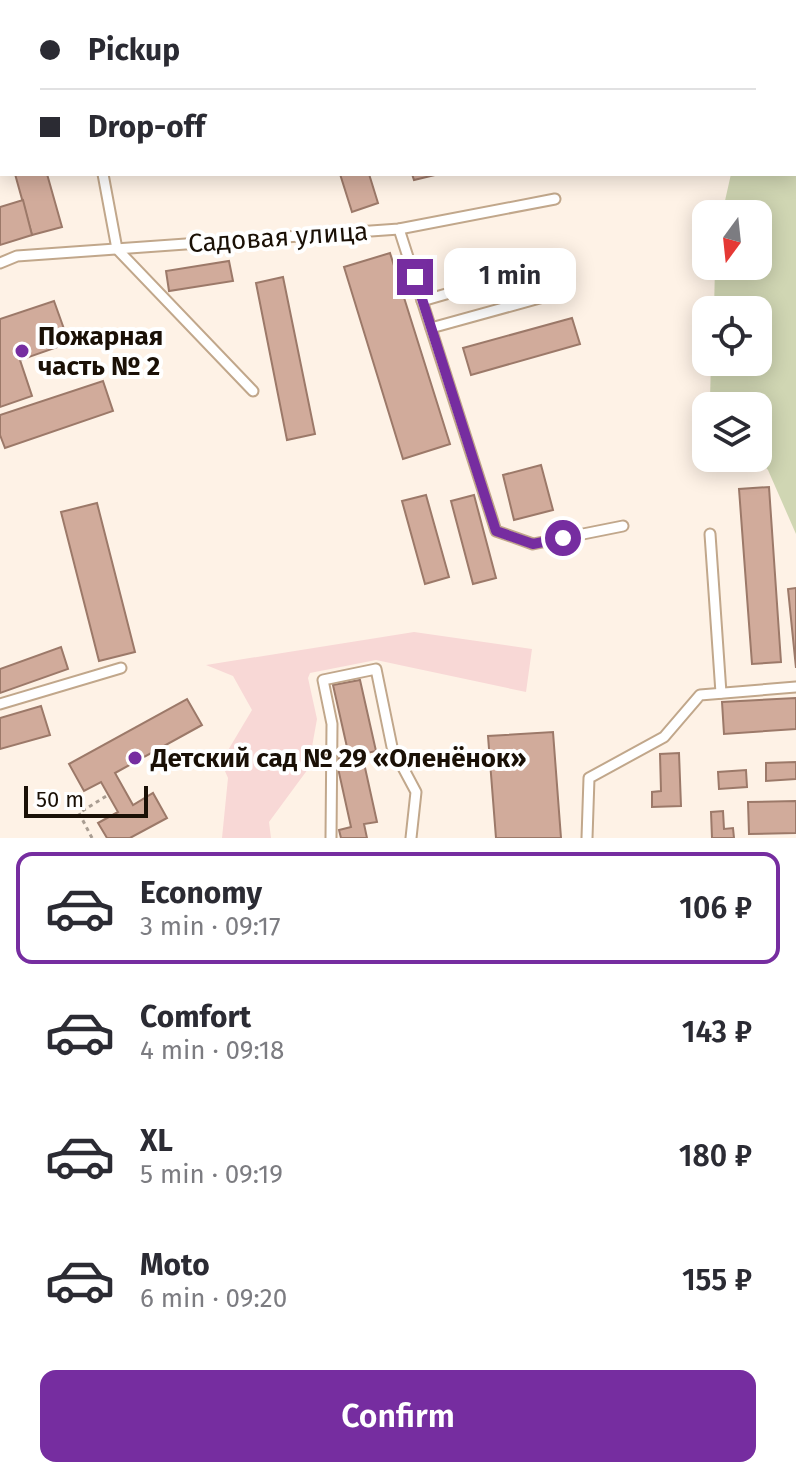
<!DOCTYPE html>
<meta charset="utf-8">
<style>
:root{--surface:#fff;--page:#f7f7f7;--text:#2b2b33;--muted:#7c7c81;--line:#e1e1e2;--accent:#762da0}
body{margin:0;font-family:"Fira Sans",sans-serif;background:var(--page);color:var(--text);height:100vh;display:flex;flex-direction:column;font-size:30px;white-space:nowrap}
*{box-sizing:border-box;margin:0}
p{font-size:26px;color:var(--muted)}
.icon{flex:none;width:44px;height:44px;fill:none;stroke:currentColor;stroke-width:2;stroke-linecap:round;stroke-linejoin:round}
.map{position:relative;height:838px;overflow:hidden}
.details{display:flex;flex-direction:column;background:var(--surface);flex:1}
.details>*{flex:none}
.hud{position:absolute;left:0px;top:0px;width:796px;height:176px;box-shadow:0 4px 20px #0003;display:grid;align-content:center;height:176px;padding:0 40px;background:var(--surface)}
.needle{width:52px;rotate:195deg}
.tools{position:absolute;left:692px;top:200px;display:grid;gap:16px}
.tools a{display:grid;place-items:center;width:80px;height:80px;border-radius:16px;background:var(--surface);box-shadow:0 4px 20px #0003;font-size:40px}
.scale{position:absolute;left:24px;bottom:20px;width:124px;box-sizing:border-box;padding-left:8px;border:4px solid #1a1006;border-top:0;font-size:22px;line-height:28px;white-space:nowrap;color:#1a1006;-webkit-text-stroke:6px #fff;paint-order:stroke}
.end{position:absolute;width:36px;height:36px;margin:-18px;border:10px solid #762da0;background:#fff;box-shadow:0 0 0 4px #fff}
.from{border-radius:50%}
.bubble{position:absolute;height:56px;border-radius:16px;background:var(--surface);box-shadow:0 4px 20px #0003;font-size:26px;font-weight:600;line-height:56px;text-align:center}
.hud b{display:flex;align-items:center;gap:28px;height:76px;font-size:30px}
.hud b+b{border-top:2px solid var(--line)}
.hud i{width:20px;height:20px;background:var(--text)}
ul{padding:14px 0 0;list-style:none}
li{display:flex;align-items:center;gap:24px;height:112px;margin:0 16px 12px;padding:0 24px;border:4px solid transparent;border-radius:16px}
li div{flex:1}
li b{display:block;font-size:30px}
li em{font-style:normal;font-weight:600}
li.current{border-color:var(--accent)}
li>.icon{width:72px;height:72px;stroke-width:1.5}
.cta{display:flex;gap:16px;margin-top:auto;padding:16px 40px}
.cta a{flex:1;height:92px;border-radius:16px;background:var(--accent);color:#fff;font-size:32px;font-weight:600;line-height:92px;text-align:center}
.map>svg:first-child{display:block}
</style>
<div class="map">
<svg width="796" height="838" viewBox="0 0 796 838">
<rect width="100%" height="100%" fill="#fef2e6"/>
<!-- green -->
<polygon fill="#f8d8d6" points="414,632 532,649 526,692 376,660 310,673 308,678 317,719 308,769 269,822 271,838 222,838 228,778 221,762 252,710 233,676 206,665"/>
<!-- water -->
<polygon fill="#d0d6b3" points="796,55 796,534 768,470 758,458 758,406 715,406 710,399 711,362 758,362 758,310 714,310 715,266 758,266 758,214 722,214 731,174 794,174"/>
<!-- building -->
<g fill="#d1ab9b" stroke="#9c7969" stroke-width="2">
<polygon points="0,0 17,2 2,2 0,75"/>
<polygon points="2,103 2,162 0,163 0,104"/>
<polygon points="15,174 47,174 62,227 32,235"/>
<polygon points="340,174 369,174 378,203 352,212"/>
<polygon points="412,174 439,174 414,180"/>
<polygon points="23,200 32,235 0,245 0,207"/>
<polygon points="390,253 450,444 403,459 344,267"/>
<polygon points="229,261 233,281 169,291 166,271"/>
<polygon points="283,277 315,434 287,440 256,283"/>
<polygon points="54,301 69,343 20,360 32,396 0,407 0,319"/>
<polygon points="572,318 580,344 471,375 463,348"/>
<polygon points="103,381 113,411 5,448 0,435 0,415"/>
<polygon points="541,465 553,510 514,520 503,475"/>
<polygon points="769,487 781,662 752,664 739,489"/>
<polygon points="426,495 449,577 425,584 402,501"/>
<polygon points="474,495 496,578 473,584 451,501"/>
<polygon points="97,503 135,652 99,661 61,512"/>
<polygon points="796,588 796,668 788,589"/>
<polygon points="61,647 68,669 0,693 0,669"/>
<polygon points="360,680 376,751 362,754 377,822 364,824 367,838 341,838 339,830 351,827 336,759 349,756 333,685"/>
<polygon points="796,698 796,729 724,734 722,702"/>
<polygon points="187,699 202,725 115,773 133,805 153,793 167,818 130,838 107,838 98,823 118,812 101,782 84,791 69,764"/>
<polygon points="41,706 50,735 0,749 0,718"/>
<polygon points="553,732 561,838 496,838 488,736"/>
<polygon points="679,753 681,806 652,807 652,792 661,791 660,754"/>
<polygon points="796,762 796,779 766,781 766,763"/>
<polygon points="746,770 747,787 719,789 718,772"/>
<polygon points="796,801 796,833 749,834 748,802"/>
<polygon points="723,811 724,829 733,828 734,838 712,838 711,812"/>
</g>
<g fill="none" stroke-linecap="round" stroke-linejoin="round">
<defs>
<g id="service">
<polyline points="103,174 117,249 253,391"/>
<polyline points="399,229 496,531 533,544 623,526"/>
<polyline points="0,263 17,256 399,229 555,199"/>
<polyline points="422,301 560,261"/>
<polyline points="431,328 565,291"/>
<polyline points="710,534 721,693"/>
<polyline points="0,704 121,668"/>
<polyline points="331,838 332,724 323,680 376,669 392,747 416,792 411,838"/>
<polyline points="587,838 589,778 664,737 700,695 796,687"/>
</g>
<g id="minor">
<polyline points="152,2 157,0"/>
<polyline points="0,91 2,89"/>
</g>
</defs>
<!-- service casing -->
<use href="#service" stroke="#c1a78b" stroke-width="13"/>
<!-- minor casing -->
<use href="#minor" stroke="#c1a78b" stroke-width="22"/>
<!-- path -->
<polyline stroke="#a99d92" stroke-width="3" stroke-dasharray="4 4" stroke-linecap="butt" points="92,838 79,813 108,795"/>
<!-- service -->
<use href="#service" stroke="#fff" stroke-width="9"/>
<!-- minor -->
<use href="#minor" stroke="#fff" stroke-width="18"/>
</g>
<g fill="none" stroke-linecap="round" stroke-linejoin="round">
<!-- route -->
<polyline stroke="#762da0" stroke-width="10" points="415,277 496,531 533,544 563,538"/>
</g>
<!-- markers -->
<g fill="#762da0" stroke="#fff" stroke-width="3">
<circle cx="22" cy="351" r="8"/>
<circle cx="135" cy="758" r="8"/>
</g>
<g text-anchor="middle" stroke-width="8" stroke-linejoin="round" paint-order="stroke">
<!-- street labels -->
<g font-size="26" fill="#1a1006" stroke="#fff">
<text transform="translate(278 237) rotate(-4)" y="9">Садовая улица</text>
</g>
<!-- poi labels -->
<g font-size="26" font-weight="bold" fill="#1a1006" stroke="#fff" text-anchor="start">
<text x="38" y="345">Пожарная<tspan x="38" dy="30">часть № 2</tspan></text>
<text x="151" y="767">Детский сад № 29 «Оленёнок»</text>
</g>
</g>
</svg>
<div class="tools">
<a><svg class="needle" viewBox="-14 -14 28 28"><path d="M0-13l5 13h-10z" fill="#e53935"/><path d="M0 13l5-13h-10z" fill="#7c7c81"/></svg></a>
<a><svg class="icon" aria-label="locate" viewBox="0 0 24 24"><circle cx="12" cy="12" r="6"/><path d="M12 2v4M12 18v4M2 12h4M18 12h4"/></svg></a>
<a><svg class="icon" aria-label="layers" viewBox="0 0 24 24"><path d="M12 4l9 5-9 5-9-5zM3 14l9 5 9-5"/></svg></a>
</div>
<div class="scale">50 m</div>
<i class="end from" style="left:563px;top:538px"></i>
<i class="end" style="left:415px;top:277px"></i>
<div class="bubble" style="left:444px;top:248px;width:132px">1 min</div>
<div class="hud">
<b><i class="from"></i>Pickup</b>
<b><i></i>Drop-off</b>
</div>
</div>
<section class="details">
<ul>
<li class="current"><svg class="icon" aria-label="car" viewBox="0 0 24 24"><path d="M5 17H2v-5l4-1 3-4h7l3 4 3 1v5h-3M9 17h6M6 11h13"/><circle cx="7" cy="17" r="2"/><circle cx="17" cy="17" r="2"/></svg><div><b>Economy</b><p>3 min · 09:17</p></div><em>106 ₽</em></li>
<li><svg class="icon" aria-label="car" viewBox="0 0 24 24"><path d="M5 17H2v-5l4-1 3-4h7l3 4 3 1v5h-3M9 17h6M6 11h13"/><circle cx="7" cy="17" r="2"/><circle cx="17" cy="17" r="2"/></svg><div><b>Comfort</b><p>4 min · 09:18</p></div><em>143 ₽</em></li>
<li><svg class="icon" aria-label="car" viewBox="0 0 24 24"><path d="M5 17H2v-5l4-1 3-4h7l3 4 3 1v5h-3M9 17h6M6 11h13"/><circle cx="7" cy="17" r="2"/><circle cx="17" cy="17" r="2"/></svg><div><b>XL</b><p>5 min · 09:19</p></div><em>180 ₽</em></li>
<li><svg class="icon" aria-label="car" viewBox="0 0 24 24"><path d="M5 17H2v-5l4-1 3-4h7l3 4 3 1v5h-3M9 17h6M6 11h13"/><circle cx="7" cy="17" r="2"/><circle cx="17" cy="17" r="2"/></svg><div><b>Moto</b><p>6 min · 09:20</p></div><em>155 ₽</em></li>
</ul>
<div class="cta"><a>Confirm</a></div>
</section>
